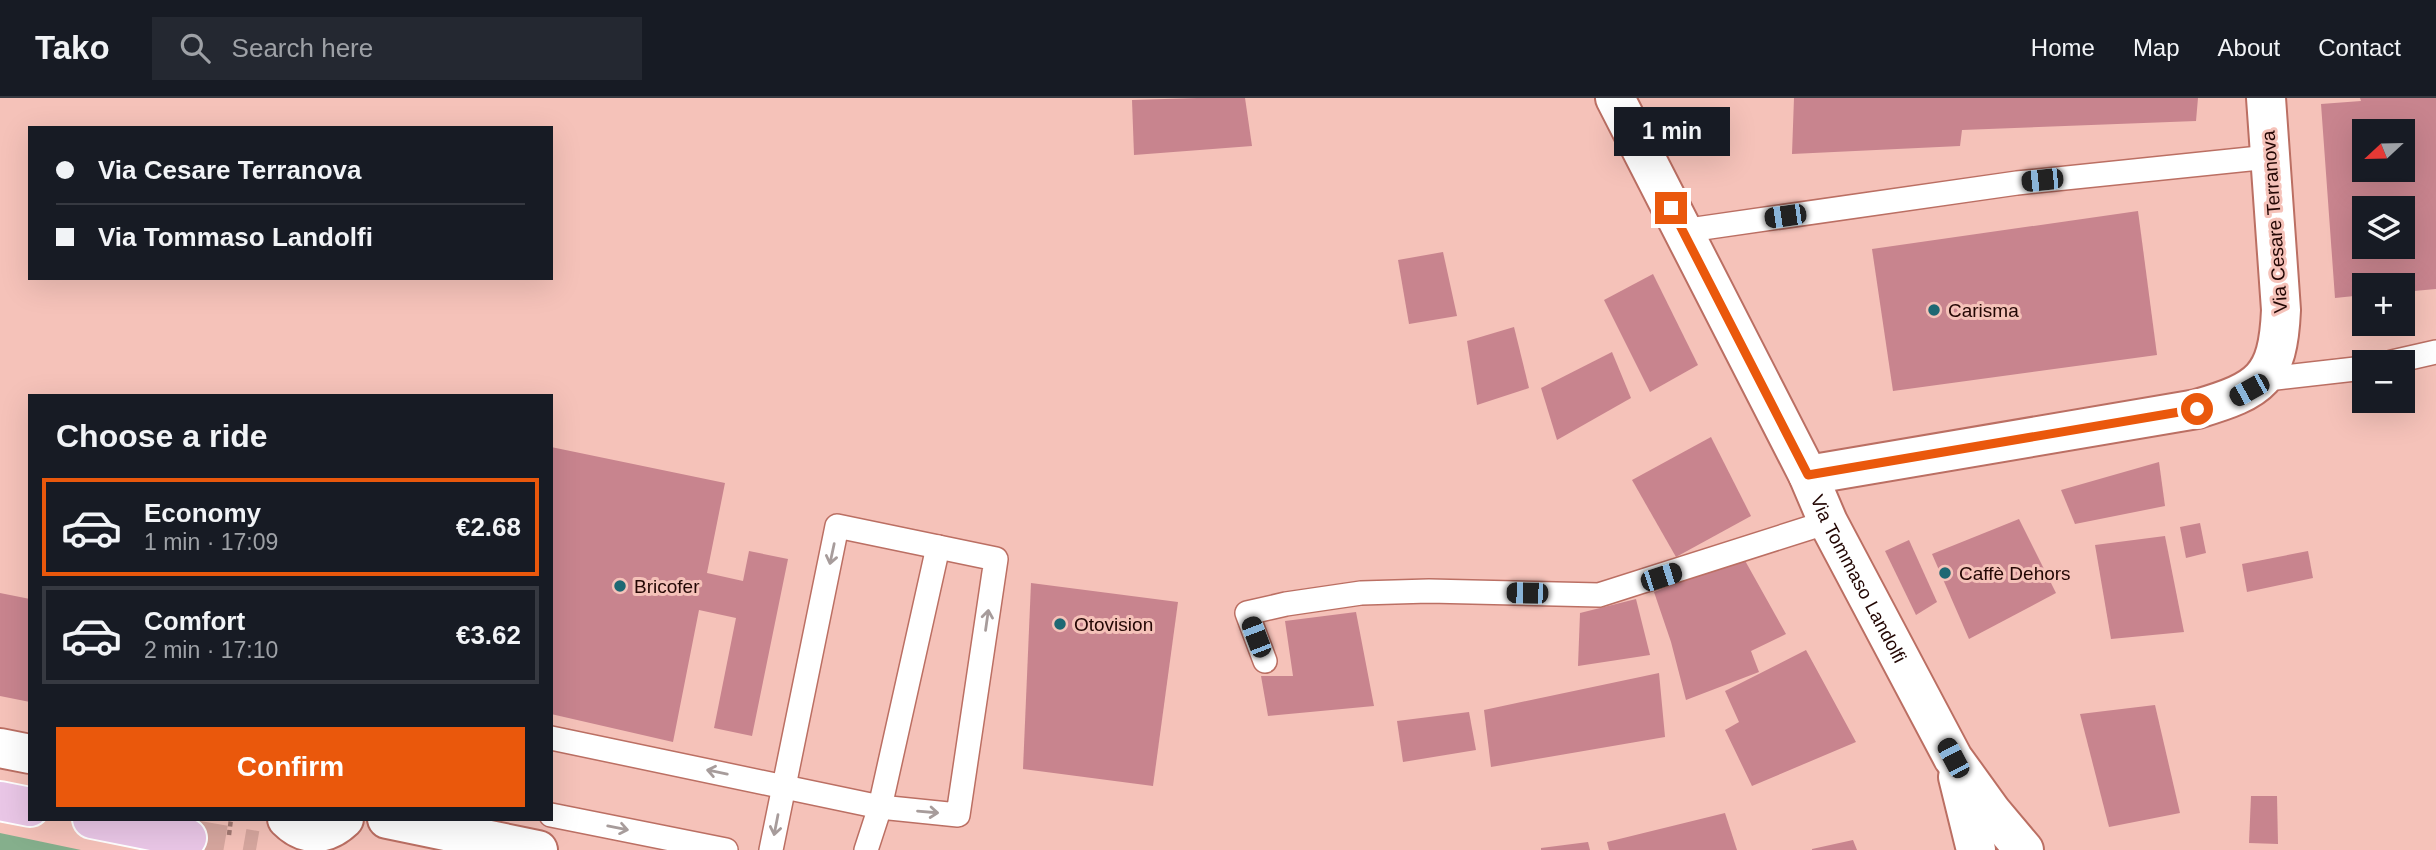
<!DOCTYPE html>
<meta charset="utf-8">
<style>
:root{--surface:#171b24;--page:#242831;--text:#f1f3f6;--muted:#9ea1a6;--line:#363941;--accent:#ea580c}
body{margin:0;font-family:Arial,sans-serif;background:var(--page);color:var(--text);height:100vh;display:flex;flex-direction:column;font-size:26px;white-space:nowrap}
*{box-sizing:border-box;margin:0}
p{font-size:23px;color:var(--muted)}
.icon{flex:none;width:38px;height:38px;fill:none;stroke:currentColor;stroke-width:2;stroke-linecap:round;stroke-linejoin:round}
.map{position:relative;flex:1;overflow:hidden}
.panel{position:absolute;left:28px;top:296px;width:525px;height:427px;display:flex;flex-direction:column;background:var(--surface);border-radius:0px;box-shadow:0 7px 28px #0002}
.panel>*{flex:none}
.hud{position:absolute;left:28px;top:28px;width:525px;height:154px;border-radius:0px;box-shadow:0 7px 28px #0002;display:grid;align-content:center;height:154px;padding:0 28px;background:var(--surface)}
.needle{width:46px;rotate:248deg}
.buttons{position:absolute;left:2352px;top:21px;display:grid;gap:14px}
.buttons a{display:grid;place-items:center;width:63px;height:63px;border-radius:0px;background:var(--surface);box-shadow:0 7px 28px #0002;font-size:35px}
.end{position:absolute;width:32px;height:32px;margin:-16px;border:9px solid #ea580c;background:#fff;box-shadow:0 0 0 4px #fff}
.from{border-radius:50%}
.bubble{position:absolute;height:49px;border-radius:0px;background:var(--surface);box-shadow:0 7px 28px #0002;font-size:23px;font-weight:600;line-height:49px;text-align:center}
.car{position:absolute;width:21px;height:42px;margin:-21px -10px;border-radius:9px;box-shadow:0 0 5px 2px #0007;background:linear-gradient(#222 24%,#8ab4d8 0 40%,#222 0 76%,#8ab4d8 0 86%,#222 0)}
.hud b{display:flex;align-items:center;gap:24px;height:66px;font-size:26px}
.hud b+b{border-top:2px solid var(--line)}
.hud i{width:18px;height:18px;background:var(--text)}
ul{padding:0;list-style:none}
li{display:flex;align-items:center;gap:21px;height:98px;margin:0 14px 10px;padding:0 14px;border:4px solid var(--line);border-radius:0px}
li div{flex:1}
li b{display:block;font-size:26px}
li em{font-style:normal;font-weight:600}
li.on{border-color:var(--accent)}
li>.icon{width:63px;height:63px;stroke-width:1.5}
h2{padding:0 28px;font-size:32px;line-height:84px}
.primary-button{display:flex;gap:14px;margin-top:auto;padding:14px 28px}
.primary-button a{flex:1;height:80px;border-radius:0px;background:var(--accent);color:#fff;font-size:28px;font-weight:600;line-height:80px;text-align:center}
header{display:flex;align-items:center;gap:42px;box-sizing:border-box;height:98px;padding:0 35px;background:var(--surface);border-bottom:2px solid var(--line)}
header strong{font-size:33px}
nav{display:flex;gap:38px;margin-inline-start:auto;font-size:24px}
.search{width:490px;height:63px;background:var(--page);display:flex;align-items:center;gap:18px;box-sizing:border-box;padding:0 24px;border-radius:0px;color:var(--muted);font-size:26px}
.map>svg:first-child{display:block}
</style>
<header>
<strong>Tako</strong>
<div class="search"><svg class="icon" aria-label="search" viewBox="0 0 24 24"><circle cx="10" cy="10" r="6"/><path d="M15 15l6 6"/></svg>Search here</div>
<nav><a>Home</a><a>Map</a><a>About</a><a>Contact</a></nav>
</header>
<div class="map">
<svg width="2436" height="752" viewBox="0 0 2436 752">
<rect width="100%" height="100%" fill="#f5c2b9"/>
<!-- green -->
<polygon fill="#85af8c" points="0,735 81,752 0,752"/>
<!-- building -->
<g fill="#c8848e" fill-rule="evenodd">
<polygon points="1197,0 1245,0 1252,48 1134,57 1132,2"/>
<polygon points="1794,0 2198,0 2196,23 1962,32 1960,48 1792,56"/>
<path d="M2360,0H2436V191L2403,194V187H2364V197L2335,200L2321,6L2361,3ZM2364,33H2403V72H2364ZM2364,110H2403V149H2364Z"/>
<polygon points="2138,113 2157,257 1893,293 1872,151"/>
<polygon points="1443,154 1457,218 1409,226 1398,162"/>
<polygon points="1653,176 1698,267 1650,294 1604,202"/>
<polygon points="1514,229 1529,290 1477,307 1467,243"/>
<polygon points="1612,254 1631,300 1557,342 1541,290"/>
<polygon points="1711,339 1751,418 1676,459 1632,382"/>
<polygon points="551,349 725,385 707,475 743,483 749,453 788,461 752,638 714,630 736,520 699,512 673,644 551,616"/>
<polygon points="2159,364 2165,408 2075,426 2061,392"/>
<polygon points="2019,421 2056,495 1969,541 1932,456"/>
<polygon points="2200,425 2206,455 2186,460 2180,429"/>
<polygon points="2165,438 2184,534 2111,541 2095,447"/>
<polygon points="1909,442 1937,504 1916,517 1885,453"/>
<polygon points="2308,453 2313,480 2247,494 2242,466"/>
<polygon points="1743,459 1786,536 1751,553 1759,574 1686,602 1671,544 1654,494"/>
<polygon points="1031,485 1178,504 1153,688 1023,671"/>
<polygon points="0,495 30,501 30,604 0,598"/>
<polygon points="1636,501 1650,557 1578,568 1580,515"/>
<polygon points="1356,514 1374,608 1268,618 1261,578 1293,578 1285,523"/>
<polygon points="1806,552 1856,644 1752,688 1725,632 1739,624 1725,593"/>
<polygon points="1659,575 1665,639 1491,669 1484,612"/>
<polygon points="2155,607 2180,715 2109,729 2080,616"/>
<polygon points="1469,614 1476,652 1403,664 1397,623"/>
<polygon points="2251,698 2277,698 2278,746 2249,745"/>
<polygon points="1725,715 1737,752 1609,752 1607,744"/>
<polygon points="1853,742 1857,752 1812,752 1812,751"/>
<polygon points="1588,744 1590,752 1541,752 1541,750"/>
</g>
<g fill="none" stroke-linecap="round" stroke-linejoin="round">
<!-- primary-tunnel -->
<polyline stroke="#d6a69e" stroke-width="38" stroke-dasharray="38 19" stroke-linecap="butt" points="187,740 256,752"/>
<defs>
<g id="service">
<polyline points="1682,133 2017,85 2269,59"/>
<polyline points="2392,264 2436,254"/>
<polyline points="2259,282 2364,270"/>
<polyline points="1265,563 1247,515 1286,506 1361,495 1429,493 1599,497 1828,424"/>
<polyline points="551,640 880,709 938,449"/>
<polyline points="551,717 726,752"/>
<polyline points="771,752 837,428 996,461 958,717 880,709 866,752"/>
</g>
<g id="minor">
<path id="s1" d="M1615,0L1808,377L1828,424L1953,660L1992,714L2024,752"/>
<path d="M1808,377L2197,311C2261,292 2278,281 2281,212L2266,0"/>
<polyline points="0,650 30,656"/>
<polyline points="1958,679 1976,752"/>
<path d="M287,721C305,739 326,738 344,721"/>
<polyline points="387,721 538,752"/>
</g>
<g id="primary">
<polyline points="0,703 30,709"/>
<polyline points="92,721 187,740"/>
</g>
</defs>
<!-- service casing -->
<use href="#service" stroke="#bb6f63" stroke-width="26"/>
<!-- minor casing -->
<use href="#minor" stroke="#bb6f63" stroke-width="42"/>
<!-- primary casing -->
<use href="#primary" stroke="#fff" stroke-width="42"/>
<!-- path -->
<polyline stroke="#a37972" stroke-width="4.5" stroke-dasharray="5 3.5" stroke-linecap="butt" points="229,737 231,721"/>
<!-- service -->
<use href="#service" stroke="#fff" stroke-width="23"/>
<!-- minor -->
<use href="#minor" stroke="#fff" stroke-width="38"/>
<!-- primary -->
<use href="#primary" stroke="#e9c6e6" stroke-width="38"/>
</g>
<!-- one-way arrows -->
<defs><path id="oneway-shaft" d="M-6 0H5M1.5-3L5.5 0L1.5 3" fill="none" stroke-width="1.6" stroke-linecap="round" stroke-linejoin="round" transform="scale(1.75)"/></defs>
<g stroke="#a79c9b">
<use href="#oneway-shaft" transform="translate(832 456) rotate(102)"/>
<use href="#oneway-shaft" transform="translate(987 522) rotate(-82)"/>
<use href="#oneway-shaft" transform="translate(717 674) rotate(-168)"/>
<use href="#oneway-shaft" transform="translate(928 714) rotate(5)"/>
<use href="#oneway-shaft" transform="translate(776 727) rotate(101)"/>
<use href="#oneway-shaft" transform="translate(618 730) rotate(11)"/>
</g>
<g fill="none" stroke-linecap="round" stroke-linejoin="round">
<!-- route -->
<polyline stroke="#ea580c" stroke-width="9" points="1671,110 1808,377 2197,311"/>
</g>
<!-- markers -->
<g fill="#1e6873" stroke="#f5c2b9" stroke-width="2.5">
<circle cx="1934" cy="212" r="7"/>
<circle cx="1945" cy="475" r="7"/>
<circle cx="620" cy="488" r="7"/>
<circle cx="1060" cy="526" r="7"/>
</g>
<g text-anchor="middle" stroke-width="6" stroke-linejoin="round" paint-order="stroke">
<!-- street labels -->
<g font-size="19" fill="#230704" stroke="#f5c2b9">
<text transform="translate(2274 124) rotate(-94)" y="7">Via Cesare Terranova</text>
<text dy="7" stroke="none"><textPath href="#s1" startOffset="539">Via Tommaso Landolfi</textPath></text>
</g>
<!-- poi labels -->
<g font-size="19" fill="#230704" stroke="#f5c2b9" text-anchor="start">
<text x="1948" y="219">Carisma</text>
<text x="1959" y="482">Caffè Dehors</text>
<text x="634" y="495">Bricofer</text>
<text x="1074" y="533">Otovision</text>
</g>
</g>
</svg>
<div class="buttons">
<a><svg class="needle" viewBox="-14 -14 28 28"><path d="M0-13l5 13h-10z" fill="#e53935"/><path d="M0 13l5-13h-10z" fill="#9ea1a6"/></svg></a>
<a><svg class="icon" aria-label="layers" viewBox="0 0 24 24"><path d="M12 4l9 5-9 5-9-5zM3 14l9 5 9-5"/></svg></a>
<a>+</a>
<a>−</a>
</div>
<i class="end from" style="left:2197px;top:311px"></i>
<i class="end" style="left:1671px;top:110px"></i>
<div class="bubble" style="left:1614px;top:9px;width:116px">1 min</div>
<i class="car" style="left:2042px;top:82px;rotate:264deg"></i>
<i class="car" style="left:1785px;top:118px;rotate:262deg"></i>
<i class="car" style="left:2249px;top:292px;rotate:241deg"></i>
<i class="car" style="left:1661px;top:479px;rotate:72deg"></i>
<i class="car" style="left:1527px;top:495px;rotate:271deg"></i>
<i class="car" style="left:1256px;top:539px;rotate:339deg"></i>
<i class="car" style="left:1953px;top:660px;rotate:332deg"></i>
<div class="hud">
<b><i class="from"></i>Via Cesare Terranova</b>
<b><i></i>Via Tommaso Landolfi</b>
</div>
<section class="panel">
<h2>Choose a ride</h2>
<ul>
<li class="on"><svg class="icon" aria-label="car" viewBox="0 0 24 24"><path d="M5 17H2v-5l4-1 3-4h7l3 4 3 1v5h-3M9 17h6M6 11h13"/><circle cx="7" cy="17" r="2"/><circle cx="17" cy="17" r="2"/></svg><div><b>Economy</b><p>1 min · 17:09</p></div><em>€2.68</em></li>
<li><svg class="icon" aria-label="car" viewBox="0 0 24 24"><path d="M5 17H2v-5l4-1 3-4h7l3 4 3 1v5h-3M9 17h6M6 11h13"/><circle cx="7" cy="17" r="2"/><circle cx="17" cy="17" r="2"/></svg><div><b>Comfort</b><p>2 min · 17:10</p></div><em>€3.62</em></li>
</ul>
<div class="primary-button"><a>Confirm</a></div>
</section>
</div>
